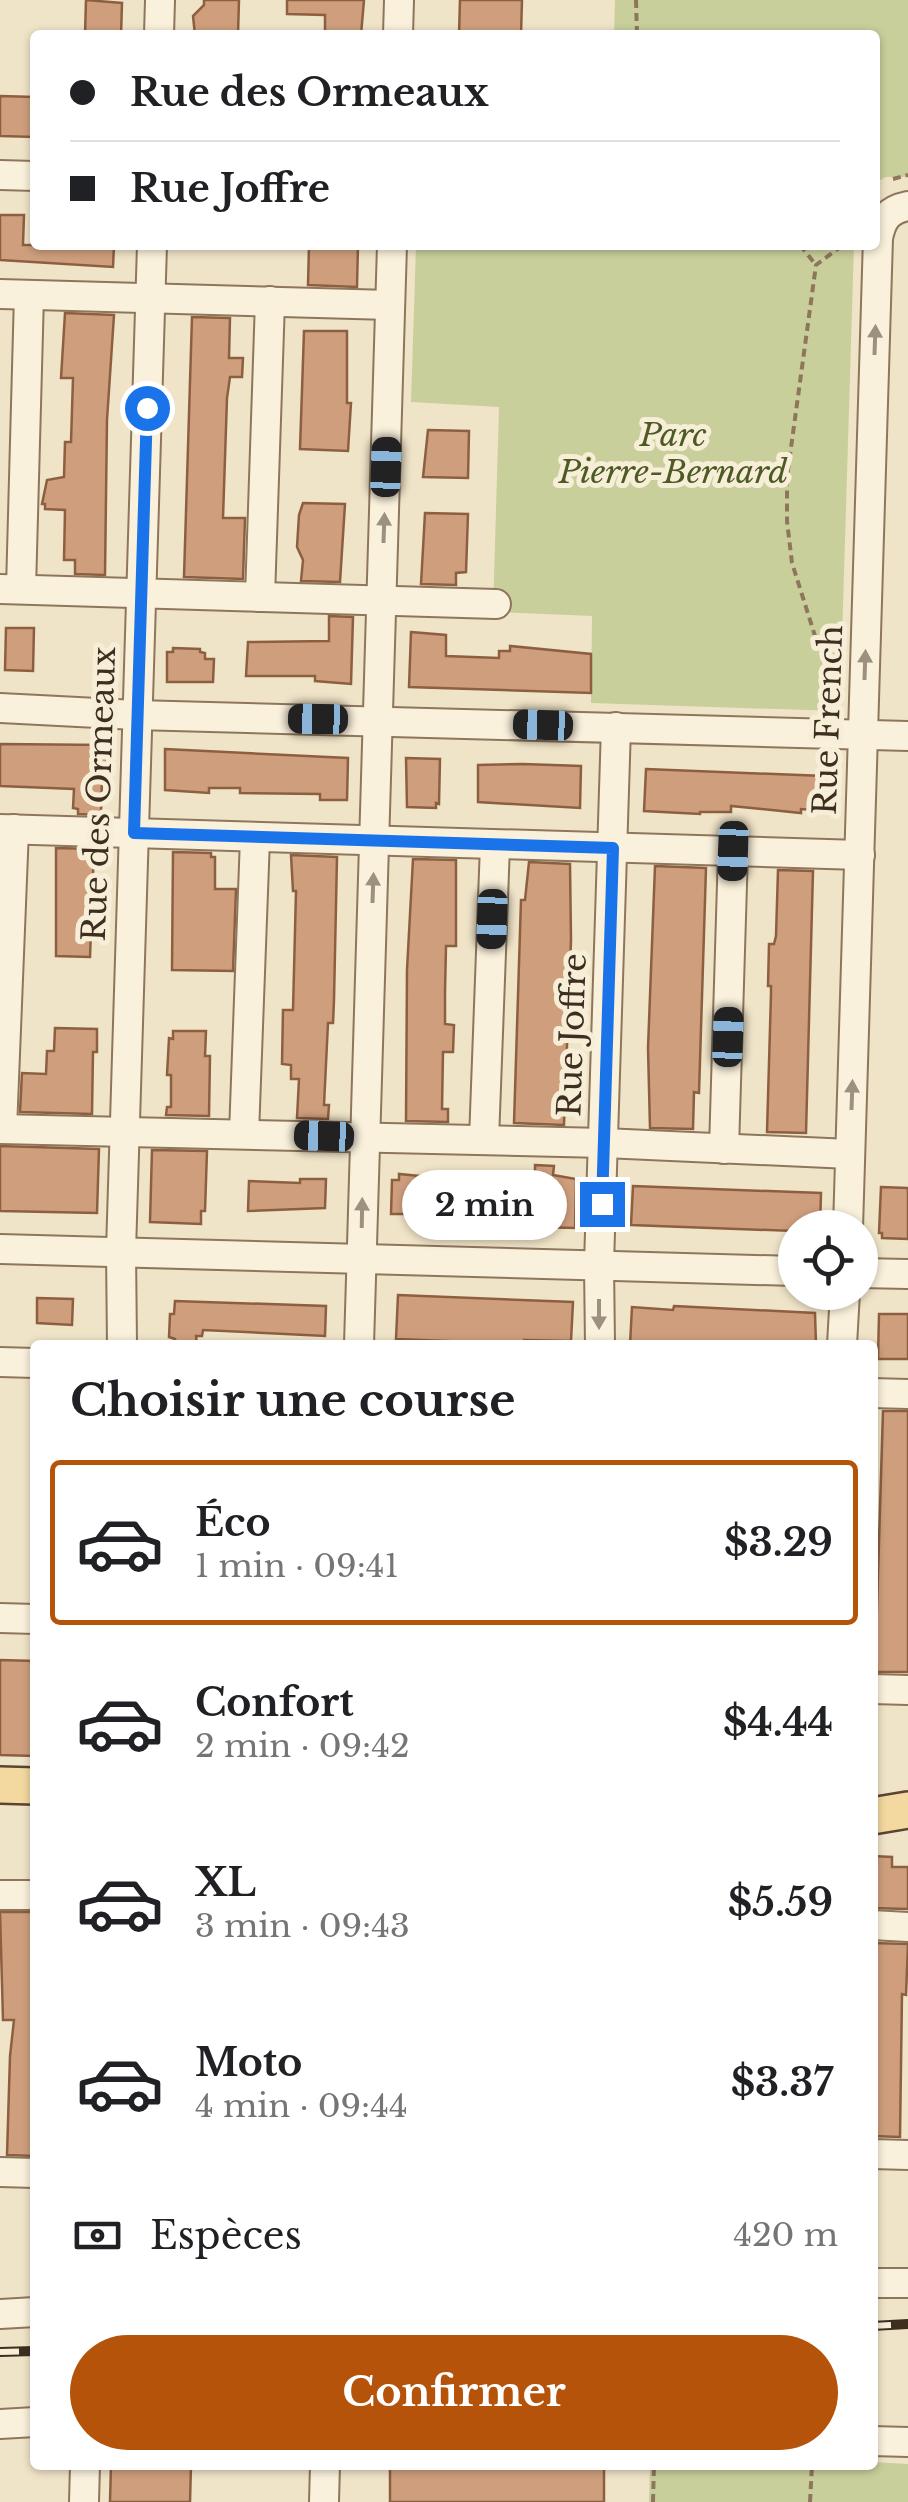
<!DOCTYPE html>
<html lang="fr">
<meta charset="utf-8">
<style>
:root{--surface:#fff;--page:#f2f2f2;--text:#202124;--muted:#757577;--line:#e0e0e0;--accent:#b45309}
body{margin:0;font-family:"Libre Baskerville",serif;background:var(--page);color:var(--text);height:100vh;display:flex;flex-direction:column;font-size:38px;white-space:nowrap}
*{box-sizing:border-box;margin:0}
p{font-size:32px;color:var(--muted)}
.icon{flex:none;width:55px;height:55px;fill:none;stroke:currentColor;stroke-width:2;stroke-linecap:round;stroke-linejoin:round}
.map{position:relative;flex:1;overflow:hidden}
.panel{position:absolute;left:30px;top:1340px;width:848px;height:1130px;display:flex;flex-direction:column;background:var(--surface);border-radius:10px;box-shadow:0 2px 8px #0004}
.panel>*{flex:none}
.hud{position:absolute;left:30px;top:30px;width:850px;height:220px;border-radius:10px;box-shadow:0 2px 8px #0004;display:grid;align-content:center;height:220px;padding:0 40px;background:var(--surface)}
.fabs{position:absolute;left:778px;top:1210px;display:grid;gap:20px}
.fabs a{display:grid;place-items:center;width:100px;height:100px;border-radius:50%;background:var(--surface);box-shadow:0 2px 8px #0004;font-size:50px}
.end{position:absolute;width:45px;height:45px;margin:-22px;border:12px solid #1a73e8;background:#fff;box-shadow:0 0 0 5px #fff}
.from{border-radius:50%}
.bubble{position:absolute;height:70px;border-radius:35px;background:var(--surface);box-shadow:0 2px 8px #0004;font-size:32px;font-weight:700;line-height:70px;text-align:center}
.car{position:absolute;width:30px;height:60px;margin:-30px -15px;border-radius:12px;box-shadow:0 0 8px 2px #0007;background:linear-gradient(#222 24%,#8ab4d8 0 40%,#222 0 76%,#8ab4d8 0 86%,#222 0)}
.hud b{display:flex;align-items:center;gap:35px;height:95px;font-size:38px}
.hud b+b{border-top:2px solid var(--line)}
.hud i{width:25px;height:25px;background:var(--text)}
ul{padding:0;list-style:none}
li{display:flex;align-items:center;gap:30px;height:165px;margin:0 20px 15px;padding:0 20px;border:5px solid transparent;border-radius:10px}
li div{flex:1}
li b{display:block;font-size:38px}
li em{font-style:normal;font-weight:700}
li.on{border-color:var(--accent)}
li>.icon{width:90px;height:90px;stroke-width:1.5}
h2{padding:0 40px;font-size:45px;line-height:120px}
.pay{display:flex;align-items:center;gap:25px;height:110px;padding:0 40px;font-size:38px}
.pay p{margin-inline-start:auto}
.button{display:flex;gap:20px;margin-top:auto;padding:20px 40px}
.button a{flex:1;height:115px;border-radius:60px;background:var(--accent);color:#fff;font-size:40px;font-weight:700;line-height:115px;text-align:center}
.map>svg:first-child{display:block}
</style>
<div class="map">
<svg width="908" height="2502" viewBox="0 0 908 2502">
<rect width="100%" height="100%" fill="#f0e4c8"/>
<!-- green -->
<g fill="#c9cf9b">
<polygon points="615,0 908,0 908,177 886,177 875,183 875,35 614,35"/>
<polygon points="416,245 854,245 840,705 837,711 591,703 592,616 493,612 499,407 411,402"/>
<polygon points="873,2462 908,2464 908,2502 649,2502 650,2465 872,2465"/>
</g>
<!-- building -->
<g fill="#cf9f7d" stroke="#8d5f41" stroke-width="2.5">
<polygon points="86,0 122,3 121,35 85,35"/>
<polygon points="204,0 239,0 238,35 195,35 193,16 204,5"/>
<polygon points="287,0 364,0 361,35 325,35 325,15 287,14"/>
<polygon points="460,0 522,0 521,35 459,35"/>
<polygon points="0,96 35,97 35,137 0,136"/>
<polygon points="0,215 24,215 23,245 114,245 113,267 0,260"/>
<polygon points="309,245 358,245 357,287 308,285"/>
<polygon points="65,313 114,315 107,420 105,575 75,574 75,560 64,560 65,510 45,509 45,504 42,504 47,480 64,477 65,442 71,442 73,378 61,378"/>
<polygon points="192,317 230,318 229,358 243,358 242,377 230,377 227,398 223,518 245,518 243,579 184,577"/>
<polygon points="304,331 347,331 347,403 351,403 348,451 300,449"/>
<polygon points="428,430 469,431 468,478 423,477"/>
<polygon points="303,503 345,504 340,582 301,581 303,560 297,547 299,515"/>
<polygon points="425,513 468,514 466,572 456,573 456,585 421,584"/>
<polygon points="329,616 353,617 351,684 315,681 315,676 246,676 248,642 329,641"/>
<polygon points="6,628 34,628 33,671 5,670"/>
<polygon points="411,632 446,635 446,656 499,658 499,651 510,651 510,646 591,654 591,693 409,687"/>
<polygon points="173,648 200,649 200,652 205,653 205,659 214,659 213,682 167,682 167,652 173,652"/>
<polygon points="0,744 106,745 107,779 102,779 101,815 78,814 78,809 73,808 74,789 0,786"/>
<polygon points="165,749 348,758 347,800 320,800 320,794 240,793 240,788 209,788 209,793 165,790"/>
<polygon points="406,758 440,759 439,804 436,803 436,808 407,807"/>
<polygon points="523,764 581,766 580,808 478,802 478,765"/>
<polygon points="646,769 824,776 824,798 815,798 814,810 801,809 801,813 731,806 731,812 700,812 700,814 644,811"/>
<polygon points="56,848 94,849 90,957 56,956"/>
<polygon points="173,852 211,853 211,857 215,857 215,889 236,889 233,971 172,970"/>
<polygon points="291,855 337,857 334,1000 333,1023 328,1023 324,1105 329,1105 328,1119 297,1118 299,1079 291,1079 291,1065 282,1064 283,1010 293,1010 296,891 293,891"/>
<polygon points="413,859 456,860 456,946 446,946 445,992 445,1024 454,1025 453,1052 443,1052 442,1109 448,1109 448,1122 406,1121 407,970"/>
<polygon points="529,862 570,864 571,940 564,1125 514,1123 521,900 525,900"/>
<polygon points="655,866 706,868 699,1093 694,1092 693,1129 650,1128 648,1048"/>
<polygon points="778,870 813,871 806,1133 767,1132 771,994 771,986 768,986 769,944 774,944 776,936"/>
<polygon points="55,1028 97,1029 97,1052 93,1052 92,1114 20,1112 22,1073 46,1074 47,1051 54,1051"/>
<polygon points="173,1031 206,1031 205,1056 210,1056 209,1116 166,1115 167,1107 171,1107 171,1075 167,1075 169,1038 173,1039"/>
<polygon points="0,1146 99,1149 97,1213 0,1211"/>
<polygon points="152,1150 207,1151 205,1211 201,1211 201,1224 150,1222"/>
<polygon points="535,1165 554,1166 553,1175 576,1179 575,1228 534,1227 527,1225 528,1222 407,1219 407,1214 391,1214 392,1180 399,1180 399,1174 460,1180 490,1180 491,1172 535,1172"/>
<polygon points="300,1179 326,1179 325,1208 248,1211 249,1181 300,1183"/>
<polygon points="633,1186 821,1193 820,1228 795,1228 794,1231 631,1225"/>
<polygon points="881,1187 908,1188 908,1239 882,1238 882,1233 879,1233"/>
<polygon points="398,1295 573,1302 571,1341 524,1340 524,1344 396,1339"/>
<polygon points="37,1298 73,1299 72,1325 37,1323"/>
<polygon points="175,1301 326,1306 325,1336 203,1330 202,1336 196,1336 197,1344 175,1343 175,1339 169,1337 170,1314 174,1314"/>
<polygon points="674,1306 815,1313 816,1345 630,1345 632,1307 673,1310"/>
<polygon points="879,1314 908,1314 908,1359 878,1359"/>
<polygon points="883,1411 908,1411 908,1672 875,1672"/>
<polygon points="0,1660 35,1661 35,1756 0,1755"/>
<polygon points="872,1856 892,1857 892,1867 908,1867 908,1909 872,1908"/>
<polygon points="0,1912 35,1912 35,2156 7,2155 10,2056 14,2020 3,2020"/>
<polygon points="872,1943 908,1944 906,1995 902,1994 900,2137 872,2136"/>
<polygon points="111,2465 191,2465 190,2502 110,2502"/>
<rect x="390" y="2467" width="214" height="35"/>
</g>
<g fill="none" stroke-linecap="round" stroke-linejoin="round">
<defs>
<g id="minor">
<polyline points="159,35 160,0"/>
<polyline points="398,35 399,0"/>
<polyline points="0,175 35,176"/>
<polyline points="0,294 390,305"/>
<polyline points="0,589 496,604"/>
<polyline points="21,589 29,295"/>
<polyline points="260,597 270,301"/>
<polyline points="0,708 136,715 908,736"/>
<polyline points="0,829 860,855"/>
<polyline points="0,1129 604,1143 850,1154"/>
<polyline points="2,1129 14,829"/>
<polyline points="244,1134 255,838"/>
<polyline points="484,1140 495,845"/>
<polyline points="724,1149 733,851"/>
<path d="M848,1228L878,238C882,219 888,210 908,206"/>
<polyline points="0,1249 795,1271"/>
<polyline points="860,1273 908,1274"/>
<polyline points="122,1345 121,1251 152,245"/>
<polyline points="359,1345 392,245"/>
<polyline points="600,1345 599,1264 616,727"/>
<polyline points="842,1345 845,1292"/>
<polyline points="0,1362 35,1363"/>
<polyline points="872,1393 908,1394"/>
<polyline points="0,1618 35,1619"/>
<polyline points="872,1689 908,1690"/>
<polyline points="0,1895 35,1895"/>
<polyline points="872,1925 908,1927"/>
<polyline points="872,2154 908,2155"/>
<polyline points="0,2172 35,2173"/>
<polyline points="872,2283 908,2283"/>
<polyline points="0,2314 35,2312"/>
<polyline points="0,2424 35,2422"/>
<polyline points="872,2441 908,2442"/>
<polyline points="84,2502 85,2465"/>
<polyline points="324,2502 325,2465"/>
</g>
<g id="major">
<polyline points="0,1785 35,1786"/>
<polyline points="872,1816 908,1810"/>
</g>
</defs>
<!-- minor casing -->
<use href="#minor" stroke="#8d765c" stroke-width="32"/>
<!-- major casing -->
<use href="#major" stroke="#5b4430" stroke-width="40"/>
<!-- path -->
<g stroke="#8d765c" stroke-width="4" stroke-dasharray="8 5" stroke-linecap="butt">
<polyline points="636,0 637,35"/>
<polyline points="893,179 908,175"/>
<polyline points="875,183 877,183"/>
<polyline points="800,245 816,265"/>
<polyline points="839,712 792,563 787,521 787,477 816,265 843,245"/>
<polyline points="653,2502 654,2465"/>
<polyline points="810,2502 812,2465"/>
</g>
<!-- minor -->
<use href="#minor" stroke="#faf1dc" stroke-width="28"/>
<!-- major -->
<use href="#major" stroke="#f3d9a0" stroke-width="35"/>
<defs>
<g id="rail">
<polyline points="872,2326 908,2324"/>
<polyline points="0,2352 35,2351"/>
</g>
</defs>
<!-- rail casing -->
<use href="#rail" stroke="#3d2e20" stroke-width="10"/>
<!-- rail -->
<use href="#rail" stroke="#f7eed8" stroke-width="6" stroke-dasharray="19" stroke-linecap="butt"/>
</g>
<!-- one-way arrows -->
<defs><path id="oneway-solid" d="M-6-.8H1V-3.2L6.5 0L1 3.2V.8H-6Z" transform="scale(2.5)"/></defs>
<g fill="#9c907e">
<use href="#oneway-solid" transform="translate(875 340) rotate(-88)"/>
<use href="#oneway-solid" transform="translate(384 528) rotate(-88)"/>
<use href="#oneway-solid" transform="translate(865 665) rotate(-88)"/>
<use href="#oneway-solid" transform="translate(373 888) rotate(-88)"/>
<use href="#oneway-solid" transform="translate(852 1095) rotate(-88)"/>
<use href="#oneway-solid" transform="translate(362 1213) rotate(-89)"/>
<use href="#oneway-solid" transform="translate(599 1314) rotate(90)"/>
</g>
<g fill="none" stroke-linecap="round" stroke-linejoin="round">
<!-- route -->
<polyline stroke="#1a73e8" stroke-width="12" points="147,408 134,833 613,848 602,1204"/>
</g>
<g text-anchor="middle" stroke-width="10" stroke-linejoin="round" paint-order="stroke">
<!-- park labels -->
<g font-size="32" font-style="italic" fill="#4d5a26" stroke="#f7eed8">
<text x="673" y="446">Parc<tspan x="673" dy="37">Pierre-Bernard</tspan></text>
</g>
<!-- street labels -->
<g font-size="32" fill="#3d2e20" stroke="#f7eed8">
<text transform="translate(828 720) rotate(-88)" y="11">Rue French</text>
<text transform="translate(99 794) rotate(-88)" y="11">Rue des Ormeaux</text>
<text transform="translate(572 1035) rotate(-88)" y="11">Rue Joffre</text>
</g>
</g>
</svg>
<div class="fabs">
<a><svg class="icon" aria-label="locate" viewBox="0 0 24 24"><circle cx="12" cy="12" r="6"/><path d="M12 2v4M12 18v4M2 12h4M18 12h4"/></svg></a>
</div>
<i class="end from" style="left:147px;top:408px"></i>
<i class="end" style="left:602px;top:1204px"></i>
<div class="bubble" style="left:402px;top:1170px;width:165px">2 min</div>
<i class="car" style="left:386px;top:467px;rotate:2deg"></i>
<i class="car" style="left:318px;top:719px;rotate:271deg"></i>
<i class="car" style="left:543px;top:725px;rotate:272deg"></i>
<i class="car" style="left:733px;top:851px;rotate:182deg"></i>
<i class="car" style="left:492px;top:919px;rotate:182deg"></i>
<i class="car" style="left:728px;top:1037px;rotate:2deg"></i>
<i class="car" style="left:324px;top:1136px;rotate:272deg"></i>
<div class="hud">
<b><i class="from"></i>Rue des Ormeaux</b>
<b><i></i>Rue Joffre</b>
</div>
<section class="panel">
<h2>Choisir une course</h2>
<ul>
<li class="on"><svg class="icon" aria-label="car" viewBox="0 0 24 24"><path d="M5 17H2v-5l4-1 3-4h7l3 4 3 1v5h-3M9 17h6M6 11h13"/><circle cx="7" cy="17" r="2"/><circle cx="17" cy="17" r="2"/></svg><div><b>Éco</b><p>1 min · 09:41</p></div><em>$3.29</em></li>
<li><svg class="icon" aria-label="car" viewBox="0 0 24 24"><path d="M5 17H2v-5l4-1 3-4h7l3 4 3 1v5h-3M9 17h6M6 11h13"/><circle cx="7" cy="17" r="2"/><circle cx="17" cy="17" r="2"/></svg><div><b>Confort</b><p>2 min · 09:42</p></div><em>$4.44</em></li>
<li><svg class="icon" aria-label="car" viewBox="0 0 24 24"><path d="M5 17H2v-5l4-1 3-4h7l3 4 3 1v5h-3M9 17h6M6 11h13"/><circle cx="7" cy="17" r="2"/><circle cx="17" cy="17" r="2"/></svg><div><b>XL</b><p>3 min · 09:43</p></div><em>$5.59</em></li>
<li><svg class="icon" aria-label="car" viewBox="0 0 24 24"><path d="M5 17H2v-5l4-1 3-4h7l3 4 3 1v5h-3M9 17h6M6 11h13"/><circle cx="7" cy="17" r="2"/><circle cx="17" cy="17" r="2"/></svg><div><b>Moto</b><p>4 min · 09:44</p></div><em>$3.37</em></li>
</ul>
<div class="pay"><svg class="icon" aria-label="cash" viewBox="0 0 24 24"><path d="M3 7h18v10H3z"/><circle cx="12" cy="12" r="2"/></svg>Espèces<p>420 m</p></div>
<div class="button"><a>Confirmer</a></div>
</section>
</div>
